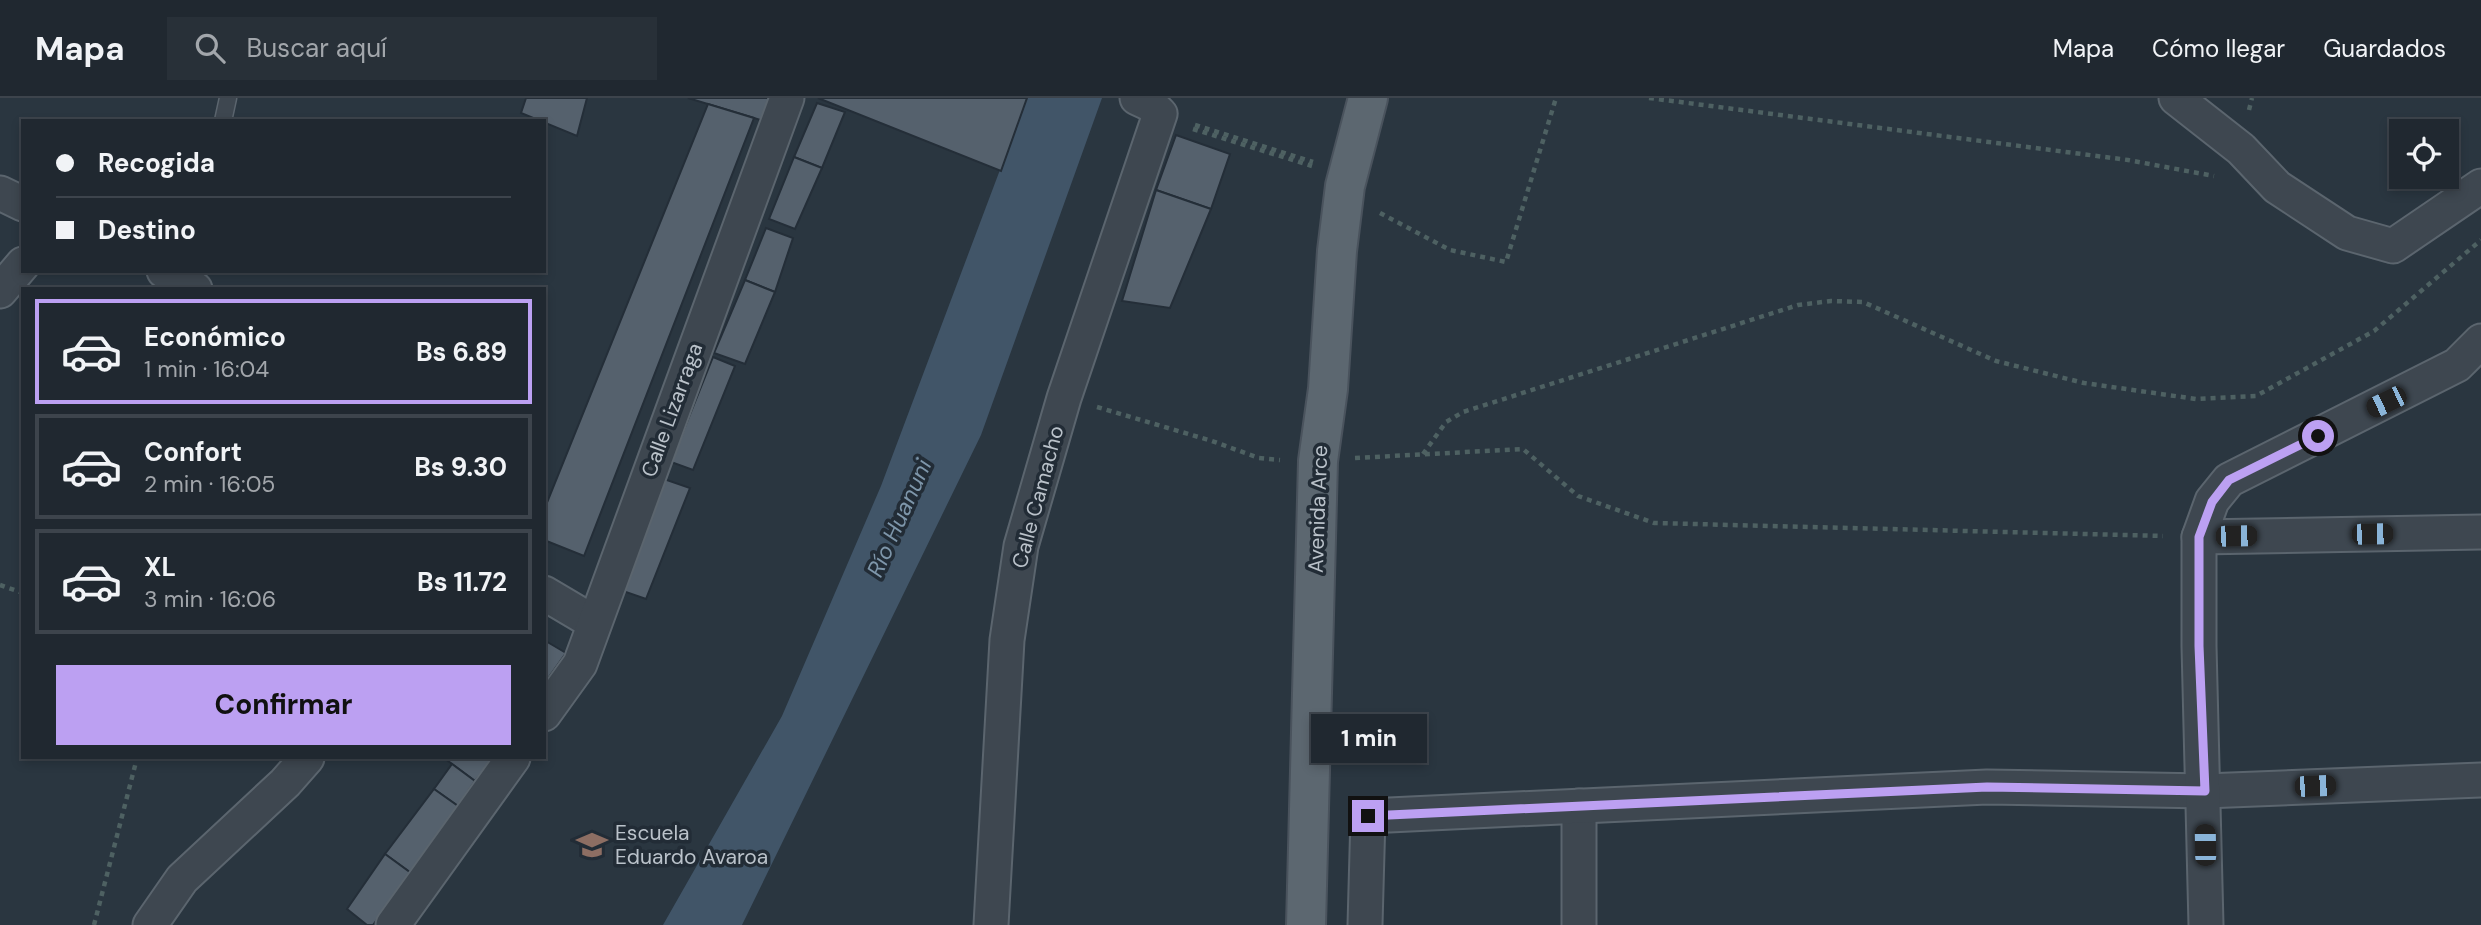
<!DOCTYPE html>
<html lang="es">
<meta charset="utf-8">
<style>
:root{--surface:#202830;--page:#283038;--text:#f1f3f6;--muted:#a2a6ab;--line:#3d444c;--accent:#bca0f2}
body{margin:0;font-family:"DM Sans",sans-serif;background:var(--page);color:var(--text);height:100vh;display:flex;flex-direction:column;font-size:26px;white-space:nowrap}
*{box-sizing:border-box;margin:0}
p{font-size:23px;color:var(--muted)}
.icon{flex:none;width:38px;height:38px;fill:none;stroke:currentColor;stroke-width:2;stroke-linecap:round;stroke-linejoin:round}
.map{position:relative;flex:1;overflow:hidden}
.drawer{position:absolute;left:21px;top:189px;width:525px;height:472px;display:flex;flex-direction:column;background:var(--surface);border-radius:0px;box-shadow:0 4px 10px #0003,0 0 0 2px var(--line)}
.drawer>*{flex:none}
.top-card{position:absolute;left:21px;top:21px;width:525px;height:154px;border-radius:0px;box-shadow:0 4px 10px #0003,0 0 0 2px var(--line);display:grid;align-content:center;height:154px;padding:0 35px;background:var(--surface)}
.tools{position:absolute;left:2389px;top:21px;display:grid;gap:14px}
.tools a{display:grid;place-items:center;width:70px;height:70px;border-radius:0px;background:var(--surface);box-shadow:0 4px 10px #0003,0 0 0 2px var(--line);font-size:35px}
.end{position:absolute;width:32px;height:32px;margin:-16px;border:9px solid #bca0f2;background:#111;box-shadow:0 0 0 4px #111}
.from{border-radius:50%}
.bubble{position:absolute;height:49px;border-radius:0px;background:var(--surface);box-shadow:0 4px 10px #0003,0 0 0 2px var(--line);font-size:23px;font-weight:700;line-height:49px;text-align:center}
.car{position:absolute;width:21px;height:42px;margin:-21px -10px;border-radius:9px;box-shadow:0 0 5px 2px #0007;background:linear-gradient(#222 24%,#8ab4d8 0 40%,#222 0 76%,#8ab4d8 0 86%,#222 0)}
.top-card b{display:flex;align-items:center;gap:24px;height:66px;font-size:26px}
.top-card b+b{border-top:2px solid var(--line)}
.top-card i{width:18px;height:18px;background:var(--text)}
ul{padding:12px 0 0;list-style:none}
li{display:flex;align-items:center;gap:21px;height:105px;margin:0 14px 10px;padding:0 21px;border:4px solid var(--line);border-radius:0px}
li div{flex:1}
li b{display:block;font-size:26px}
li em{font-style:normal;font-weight:700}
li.on{border-color:var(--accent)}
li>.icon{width:63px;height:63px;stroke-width:1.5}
.action{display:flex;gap:14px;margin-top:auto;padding:14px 35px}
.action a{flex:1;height:80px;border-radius:0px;background:var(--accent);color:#111;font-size:28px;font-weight:700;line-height:80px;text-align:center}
header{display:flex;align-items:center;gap:42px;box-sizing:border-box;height:98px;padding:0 35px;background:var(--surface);border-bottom:2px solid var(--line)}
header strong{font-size:33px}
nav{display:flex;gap:38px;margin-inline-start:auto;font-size:24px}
.search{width:490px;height:63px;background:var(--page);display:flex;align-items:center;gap:18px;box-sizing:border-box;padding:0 24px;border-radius:0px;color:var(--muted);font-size:26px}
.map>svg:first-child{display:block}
</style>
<header>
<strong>Mapa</strong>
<div class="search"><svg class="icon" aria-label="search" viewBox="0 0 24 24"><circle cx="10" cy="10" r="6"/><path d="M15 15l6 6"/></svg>Buscar aquí</div>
<nav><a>Mapa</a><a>Cómo llegar</a><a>Guardados</a></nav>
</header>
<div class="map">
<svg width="2481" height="827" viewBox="0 0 2481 827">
<rect width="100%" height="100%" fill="#2a3640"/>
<!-- water -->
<polygon fill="#415568" points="1027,0 1102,0 981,337 742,827 663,827 782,618 881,388"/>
<!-- building -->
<g fill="#55616d" stroke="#242e38" stroke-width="2">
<polygon points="526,0 587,0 577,38 521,15"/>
<polygon points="688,0 772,0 764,23"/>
<polygon points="818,0 1027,0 1001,73"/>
<polygon points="817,5 845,14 822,70 794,59"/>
<polygon points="708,6 754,20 584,458 544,442 544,412"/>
<polygon points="1176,37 1230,56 1211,111 1156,92"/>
<polygon points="794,59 822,70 795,131 769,121"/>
<polygon points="1156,92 1211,111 1170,210 1122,203"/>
<polygon points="766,130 793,140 775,194 745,182"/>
<polygon points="745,182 775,194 745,266 714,255"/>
<polygon points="713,259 735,268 693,372 671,364"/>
<polygon points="664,381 690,390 646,501 620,492"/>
<polygon points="544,542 566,555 544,586"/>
<polygon points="444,660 494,660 475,683"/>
<polygon points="452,666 475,683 458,708 434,691"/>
<polygon points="434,691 458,708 411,775 385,756"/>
<polygon points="385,756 411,775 373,827 367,827 347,811"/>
</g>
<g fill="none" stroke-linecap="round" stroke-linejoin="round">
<defs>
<polyline id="lane" points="223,23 228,0"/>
<g id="street">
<polyline points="2176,0 2241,51 2277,89 2347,135 2393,148 2481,88"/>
<polyline points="0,95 23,106"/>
<polyline points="164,173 195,191"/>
<polyline points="0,193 23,166"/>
<polyline points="2199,439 2481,434"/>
<polyline points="544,495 593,524"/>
<polyline points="544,616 580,566 787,0"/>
<polyline points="1579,708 1579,827"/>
<polyline points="150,827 182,781 285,685 307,660"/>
<polyline points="393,827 513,660"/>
<polyline points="991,827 1007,542 1021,448 1064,300 1160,16 1150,6 1137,0"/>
<polyline points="1365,827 1368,718 1987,689 2205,693 2481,682"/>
<polyline points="2206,827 2199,548 2199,439 2212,403 2229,382 2457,267 2481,243"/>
</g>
<polyline id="primary" points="1306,827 1318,363 1328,291 1337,153 1345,88 1368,0"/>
</defs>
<!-- lane casing -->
<use href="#lane" stroke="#5b656e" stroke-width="19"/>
<!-- street casing -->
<use href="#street" stroke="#5b656e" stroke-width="37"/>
<!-- primary casing -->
<use href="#primary" stroke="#4a535d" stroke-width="42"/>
<!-- path -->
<g stroke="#4e6162" stroke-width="4.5" stroke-dasharray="5 5" stroke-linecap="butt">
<polyline points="1649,0 2128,62 2214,78"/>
<polyline points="2249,12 2252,0"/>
<polyline points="1195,27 1313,64"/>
<polyline points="1193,31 1312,68"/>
<polyline points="1380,115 1450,152 1506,164 1556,0"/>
<polyline points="1097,309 1212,343 1259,360 1280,362"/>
<polyline points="1423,356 1446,324 1463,314 1798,207 1831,203 1863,204 1996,263 2084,285 2196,301 2256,298 2374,233 2481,142"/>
<polyline points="1355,360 1523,351 1578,398 1654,425 2163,438"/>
<polyline points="0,487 23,495"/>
<polyline points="94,827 137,660"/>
</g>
<!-- lane -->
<use href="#lane" stroke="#3e4750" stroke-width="16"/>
<!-- street -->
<use href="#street" stroke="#3e4750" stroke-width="33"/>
<!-- primary -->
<use href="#primary" stroke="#5c6770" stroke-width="38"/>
</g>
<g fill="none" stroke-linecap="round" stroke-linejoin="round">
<!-- route -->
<polyline stroke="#bca0f2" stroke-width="9" points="1368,718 1987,689 2205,693 2199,548 2199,439 2212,404 2229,382 2318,338"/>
</g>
<!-- icons -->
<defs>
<symbol id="school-bare" viewBox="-9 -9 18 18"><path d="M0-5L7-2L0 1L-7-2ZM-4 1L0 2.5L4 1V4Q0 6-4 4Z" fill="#8d6e63" stroke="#222c36" stroke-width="2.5" paint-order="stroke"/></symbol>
</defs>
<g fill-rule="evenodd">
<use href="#school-bare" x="570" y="725" width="44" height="44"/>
</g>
<g text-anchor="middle" stroke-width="7" stroke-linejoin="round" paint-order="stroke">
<!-- street labels -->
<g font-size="21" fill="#bac2ca" stroke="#222c36">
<text transform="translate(672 312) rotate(-70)" y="7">Calle Lizarraga</text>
<text transform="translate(1038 399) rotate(-75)" y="7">Calle Camacho</text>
<text transform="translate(1318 411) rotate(-88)" y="7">Avenida Arce</text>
</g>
<!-- poi labels -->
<g font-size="21" fill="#bac2ca" stroke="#222c36" text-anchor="start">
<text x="615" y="742">Escuela<tspan x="615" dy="24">Eduardo Avaroa</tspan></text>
</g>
<!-- water labels -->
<g font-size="23" font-style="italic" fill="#7e96aa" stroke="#222c36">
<text transform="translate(899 420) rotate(-66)" y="8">Río Huanuni</text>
</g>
</g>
</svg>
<div class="tools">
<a><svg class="icon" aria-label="locate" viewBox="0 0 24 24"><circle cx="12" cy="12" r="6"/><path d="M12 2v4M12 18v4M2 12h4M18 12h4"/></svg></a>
</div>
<i class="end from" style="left:2318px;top:338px"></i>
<i class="end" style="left:1368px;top:718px"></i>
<div class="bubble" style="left:1311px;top:616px;width:116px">1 min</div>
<i class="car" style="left:2386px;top:304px;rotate:244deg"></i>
<i class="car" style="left:2372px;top:436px;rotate:89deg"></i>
<i class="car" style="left:2236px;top:438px;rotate:89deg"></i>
<i class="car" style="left:2315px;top:688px;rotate:88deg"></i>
<i class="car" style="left:2205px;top:747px;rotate:359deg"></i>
<div class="top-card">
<b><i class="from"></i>Recogida</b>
<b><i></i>Destino</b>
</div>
<section class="drawer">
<ul>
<li class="on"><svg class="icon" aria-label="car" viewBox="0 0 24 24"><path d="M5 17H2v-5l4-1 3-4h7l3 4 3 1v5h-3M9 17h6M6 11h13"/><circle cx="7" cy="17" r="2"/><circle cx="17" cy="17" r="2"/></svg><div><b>Económico</b><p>1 min · 16:04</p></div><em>Bs 6.89</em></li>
<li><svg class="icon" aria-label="car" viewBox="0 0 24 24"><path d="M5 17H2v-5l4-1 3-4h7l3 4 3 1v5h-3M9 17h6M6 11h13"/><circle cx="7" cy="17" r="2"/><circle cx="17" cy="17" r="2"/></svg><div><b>Confort</b><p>2 min · 16:05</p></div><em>Bs 9.30</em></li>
<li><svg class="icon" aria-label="car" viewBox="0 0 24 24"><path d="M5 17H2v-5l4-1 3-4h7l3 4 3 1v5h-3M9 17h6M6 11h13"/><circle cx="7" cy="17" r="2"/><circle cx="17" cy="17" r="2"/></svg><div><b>XL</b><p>3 min · 16:06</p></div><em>Bs 11.72</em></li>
</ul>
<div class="action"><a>Confirmar</a></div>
</section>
</div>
